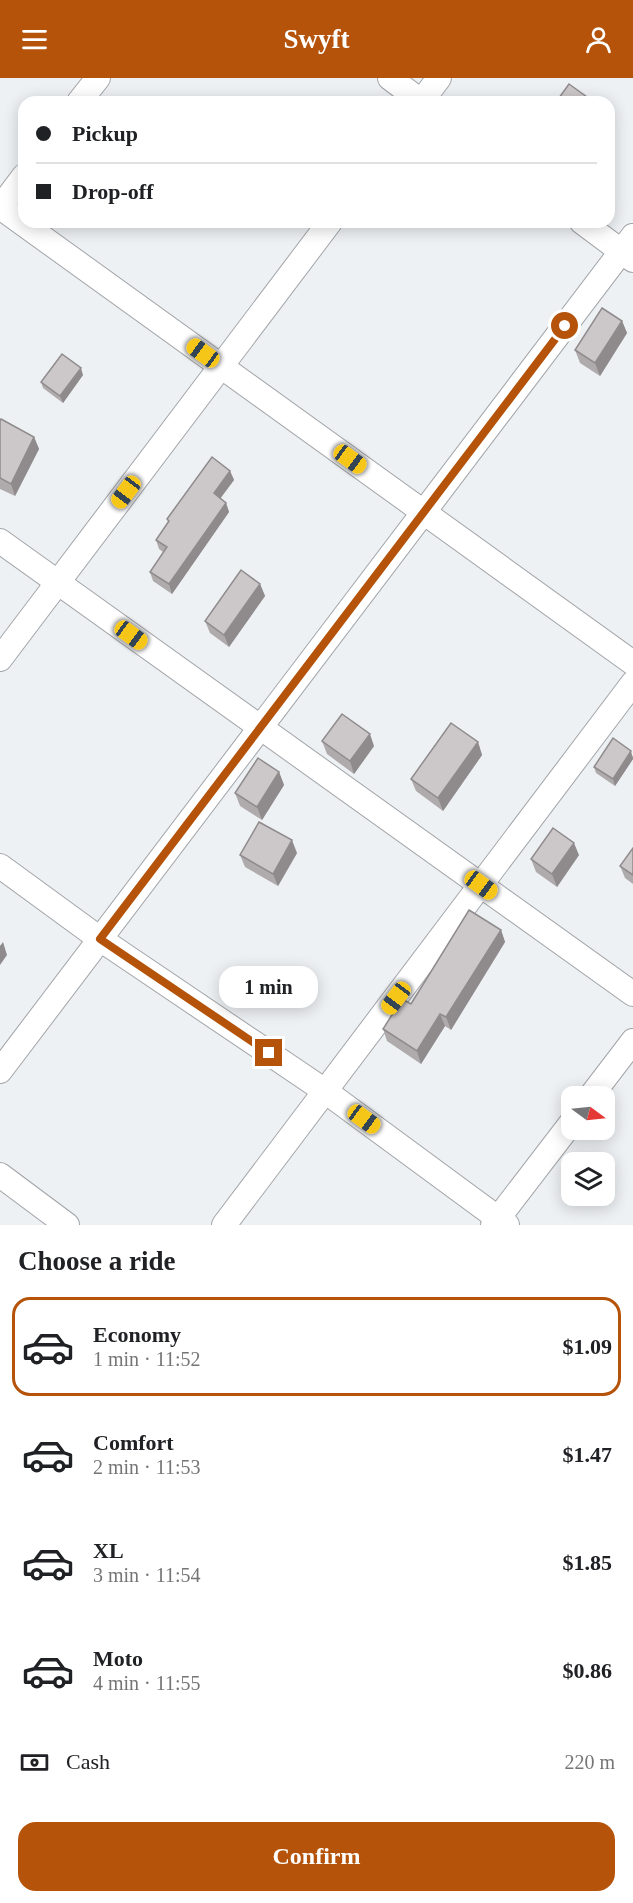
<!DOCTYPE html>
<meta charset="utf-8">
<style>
:root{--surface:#fff;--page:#f6f6f6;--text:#202124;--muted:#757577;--line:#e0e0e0;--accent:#b45309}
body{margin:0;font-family:Georgia,serif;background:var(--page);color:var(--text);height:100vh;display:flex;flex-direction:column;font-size:22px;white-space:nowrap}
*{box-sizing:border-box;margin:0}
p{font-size:20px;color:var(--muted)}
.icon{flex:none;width:33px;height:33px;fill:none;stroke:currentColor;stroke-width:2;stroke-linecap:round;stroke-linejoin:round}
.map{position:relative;height:1147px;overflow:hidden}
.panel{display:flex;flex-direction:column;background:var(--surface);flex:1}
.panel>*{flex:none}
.guide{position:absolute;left:18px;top:18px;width:597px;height:132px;border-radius:18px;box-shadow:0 3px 15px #0003;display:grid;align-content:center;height:132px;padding:0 18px;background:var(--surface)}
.needle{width:39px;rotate:105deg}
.fabs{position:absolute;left:561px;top:1008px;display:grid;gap:12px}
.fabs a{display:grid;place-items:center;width:54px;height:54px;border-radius:12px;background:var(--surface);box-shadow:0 3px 15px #0003;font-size:30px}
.end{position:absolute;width:27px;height:27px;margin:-14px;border:8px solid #b45309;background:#fff;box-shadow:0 0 0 3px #fff}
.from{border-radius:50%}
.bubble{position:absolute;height:42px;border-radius:18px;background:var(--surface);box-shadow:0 3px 15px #0003;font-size:20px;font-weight:700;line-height:42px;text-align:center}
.car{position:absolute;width:18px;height:36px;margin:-18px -9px;border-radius:8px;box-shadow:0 0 4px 2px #0007;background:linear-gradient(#f5c518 24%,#345 0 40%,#f5c518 0 76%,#345 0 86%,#f5c518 0)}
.guide b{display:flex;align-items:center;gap:21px;height:57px;font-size:22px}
.guide b+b{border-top:2px solid var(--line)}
.guide i{width:15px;height:15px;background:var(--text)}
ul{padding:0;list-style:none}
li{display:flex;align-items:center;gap:18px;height:99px;margin:0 12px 9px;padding:0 6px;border:3px solid transparent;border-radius:18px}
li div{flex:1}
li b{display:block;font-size:22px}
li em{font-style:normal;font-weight:700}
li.on{border-color:var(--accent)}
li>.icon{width:54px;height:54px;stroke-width:1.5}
h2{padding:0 18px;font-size:27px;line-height:72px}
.pay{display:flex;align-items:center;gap:15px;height:66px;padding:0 18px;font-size:22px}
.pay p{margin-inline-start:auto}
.button{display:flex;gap:12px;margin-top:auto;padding:12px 18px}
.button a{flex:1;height:69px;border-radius:18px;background:var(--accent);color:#fff;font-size:24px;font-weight:700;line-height:69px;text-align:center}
header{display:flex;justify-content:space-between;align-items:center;height:78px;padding:0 18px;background:var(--accent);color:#fff;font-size:27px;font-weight:700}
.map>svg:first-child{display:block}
</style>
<header><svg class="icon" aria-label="menu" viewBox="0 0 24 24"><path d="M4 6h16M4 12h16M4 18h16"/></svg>Swyft<svg class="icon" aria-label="person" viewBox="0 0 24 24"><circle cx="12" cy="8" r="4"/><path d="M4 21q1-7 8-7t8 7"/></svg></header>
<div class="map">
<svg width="633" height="1147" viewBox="0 0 633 1147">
<rect width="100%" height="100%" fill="#eef1f4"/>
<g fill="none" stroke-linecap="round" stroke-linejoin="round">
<defs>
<g id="street">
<polyline points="390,0 422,24"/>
<polyline points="79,24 98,0"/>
<polyline points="421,24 439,0"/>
<polyline points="0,129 633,585"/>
<polyline points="0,130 24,98"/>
<polyline points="582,144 633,182"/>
<polyline points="0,463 633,916"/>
<polyline points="0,581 330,144"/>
<polyline points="0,788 100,861 325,1013 507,1147"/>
<polyline points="0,993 633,158"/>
<polyline points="591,1018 633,963"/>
<polyline points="0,1097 67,1147"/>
<polyline points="224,1147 633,605"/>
<polyline points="493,1147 572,1044"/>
</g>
</defs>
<!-- street casing -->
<use href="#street" stroke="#a2a5a8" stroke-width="26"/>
<!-- street -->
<use href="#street" stroke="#fff" stroke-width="24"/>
</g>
<!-- wall -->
<g fill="#afabac">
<polygon points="622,243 627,255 600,298 580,285 575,272"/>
<polygon points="83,297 63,325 43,310 41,304"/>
<polygon points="0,343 34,359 39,371 15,418 0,411"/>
<polygon points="230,393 234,402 220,420 226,425 229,434 172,516 153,503 150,494 163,474 159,471 156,462 168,444 167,441"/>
<polygon points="260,506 265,518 229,569 210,555 205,543"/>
<polygon points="322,663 374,668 354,696 327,676"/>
<polygon points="478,664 482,677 443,733 416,713 411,701"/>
<polygon points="633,678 633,681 615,708 596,695 594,689"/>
<polygon points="279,694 284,707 262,742 240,728 235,715"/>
<polygon points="633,770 633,806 625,800 620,788"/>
<polygon points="297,775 278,808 245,789 240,777"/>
<polygon points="579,777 557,809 536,794 531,781"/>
<polygon points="501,852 505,864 451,952 445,948 421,986 387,963 383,951"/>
</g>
<!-- shaded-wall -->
<g fill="#8f8b8c">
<polygon points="622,243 627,255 600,298 595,285"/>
<polygon points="81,290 83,297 63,325 60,318"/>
<polygon points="34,359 39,371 15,418 11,406"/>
<polygon points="230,393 234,402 217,425 214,415"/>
<polygon points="226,425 229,434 172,516 169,506"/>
<polygon points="260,506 265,518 229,569 224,557"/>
<polygon points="370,656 374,668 354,696 350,683"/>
<polygon points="478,664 482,677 443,733 438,720"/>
<polygon points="631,673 633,681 615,708 613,701"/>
<polygon points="279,694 284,707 262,742 257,729"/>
<polygon points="292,762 297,775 278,808 273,796"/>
<polygon points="574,765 579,777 557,809 552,796"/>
<polygon points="501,852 505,864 451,952 446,939"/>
<polygon points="3,864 7,877 0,887 0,868"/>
<polygon points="440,936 445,948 421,986 417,973"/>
</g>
<!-- building -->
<g fill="#ccc7c8" stroke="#8f8b8c" stroke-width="1.5">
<polygon points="569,6 594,24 556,24"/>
<polygon points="602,230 622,243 595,285 575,272"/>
<polygon points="62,276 81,290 60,318 41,304"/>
<polygon points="1,341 34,359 11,406 0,400 0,343"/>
<polygon points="212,379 230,393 214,415 226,425 169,506 150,494 167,469 156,462 169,443 167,441"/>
<polygon points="241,492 260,506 224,557 205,543"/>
<polygon points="342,636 370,656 350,683 322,663"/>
<polygon points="451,645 478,664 438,720 411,701"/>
<polygon points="613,660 631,673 613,701 594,689"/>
<polygon points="258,680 279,694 257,729 235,715"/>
<polygon points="259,744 292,762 273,796 240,777"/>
<polygon points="553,750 574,765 552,796 531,781"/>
<polygon points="633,770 633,797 620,788"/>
<polygon points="469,832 501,852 446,939 440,936 417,973 383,951 402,921 411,926"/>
</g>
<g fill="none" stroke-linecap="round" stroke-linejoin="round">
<!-- route -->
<polyline stroke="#b45309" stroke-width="8" points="269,975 100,861 565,248"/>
</g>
</svg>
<div class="fabs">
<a><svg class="needle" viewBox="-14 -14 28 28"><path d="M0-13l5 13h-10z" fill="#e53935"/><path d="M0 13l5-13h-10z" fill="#757577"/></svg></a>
<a><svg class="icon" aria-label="layers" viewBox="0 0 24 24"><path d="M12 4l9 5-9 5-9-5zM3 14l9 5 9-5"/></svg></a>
</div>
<i class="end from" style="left:565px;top:248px"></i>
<i class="end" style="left:269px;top:975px"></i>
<div class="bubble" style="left:219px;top:888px;width:99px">1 min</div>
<i class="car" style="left:203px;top:275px;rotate:306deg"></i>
<i class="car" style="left:350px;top:381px;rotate:126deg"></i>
<i class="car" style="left:126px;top:414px;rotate:217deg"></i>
<i class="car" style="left:131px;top:557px;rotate:126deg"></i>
<i class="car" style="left:481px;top:807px;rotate:126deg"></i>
<i class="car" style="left:396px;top:920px;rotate:217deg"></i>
<i class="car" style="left:364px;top:1041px;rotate:126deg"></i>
<div class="guide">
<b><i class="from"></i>Pickup</b>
<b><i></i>Drop-off</b>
</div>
</div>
<section class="panel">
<h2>Choose a ride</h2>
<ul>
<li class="on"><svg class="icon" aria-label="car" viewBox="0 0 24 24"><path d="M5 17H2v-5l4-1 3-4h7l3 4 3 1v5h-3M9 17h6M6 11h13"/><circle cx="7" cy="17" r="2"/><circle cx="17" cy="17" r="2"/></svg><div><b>Economy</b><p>1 min · 11:52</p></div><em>$1.09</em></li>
<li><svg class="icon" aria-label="car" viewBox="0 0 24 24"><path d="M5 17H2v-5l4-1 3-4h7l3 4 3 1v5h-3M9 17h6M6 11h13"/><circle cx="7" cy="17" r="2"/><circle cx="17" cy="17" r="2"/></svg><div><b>Comfort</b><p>2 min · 11:53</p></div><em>$1.47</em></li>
<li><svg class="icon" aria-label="car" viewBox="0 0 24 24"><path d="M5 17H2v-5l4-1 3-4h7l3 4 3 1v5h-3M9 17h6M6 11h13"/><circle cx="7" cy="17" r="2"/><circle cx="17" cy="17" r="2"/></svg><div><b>XL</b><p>3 min · 11:54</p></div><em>$1.85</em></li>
<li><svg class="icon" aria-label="car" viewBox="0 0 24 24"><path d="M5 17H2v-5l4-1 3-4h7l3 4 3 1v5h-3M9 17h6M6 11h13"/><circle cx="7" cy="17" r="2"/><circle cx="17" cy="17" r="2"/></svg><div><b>Moto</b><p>4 min · 11:55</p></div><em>$0.86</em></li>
</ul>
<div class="pay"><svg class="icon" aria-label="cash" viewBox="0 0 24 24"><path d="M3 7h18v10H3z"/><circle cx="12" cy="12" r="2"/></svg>Cash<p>220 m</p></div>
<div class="button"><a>Confirm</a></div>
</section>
